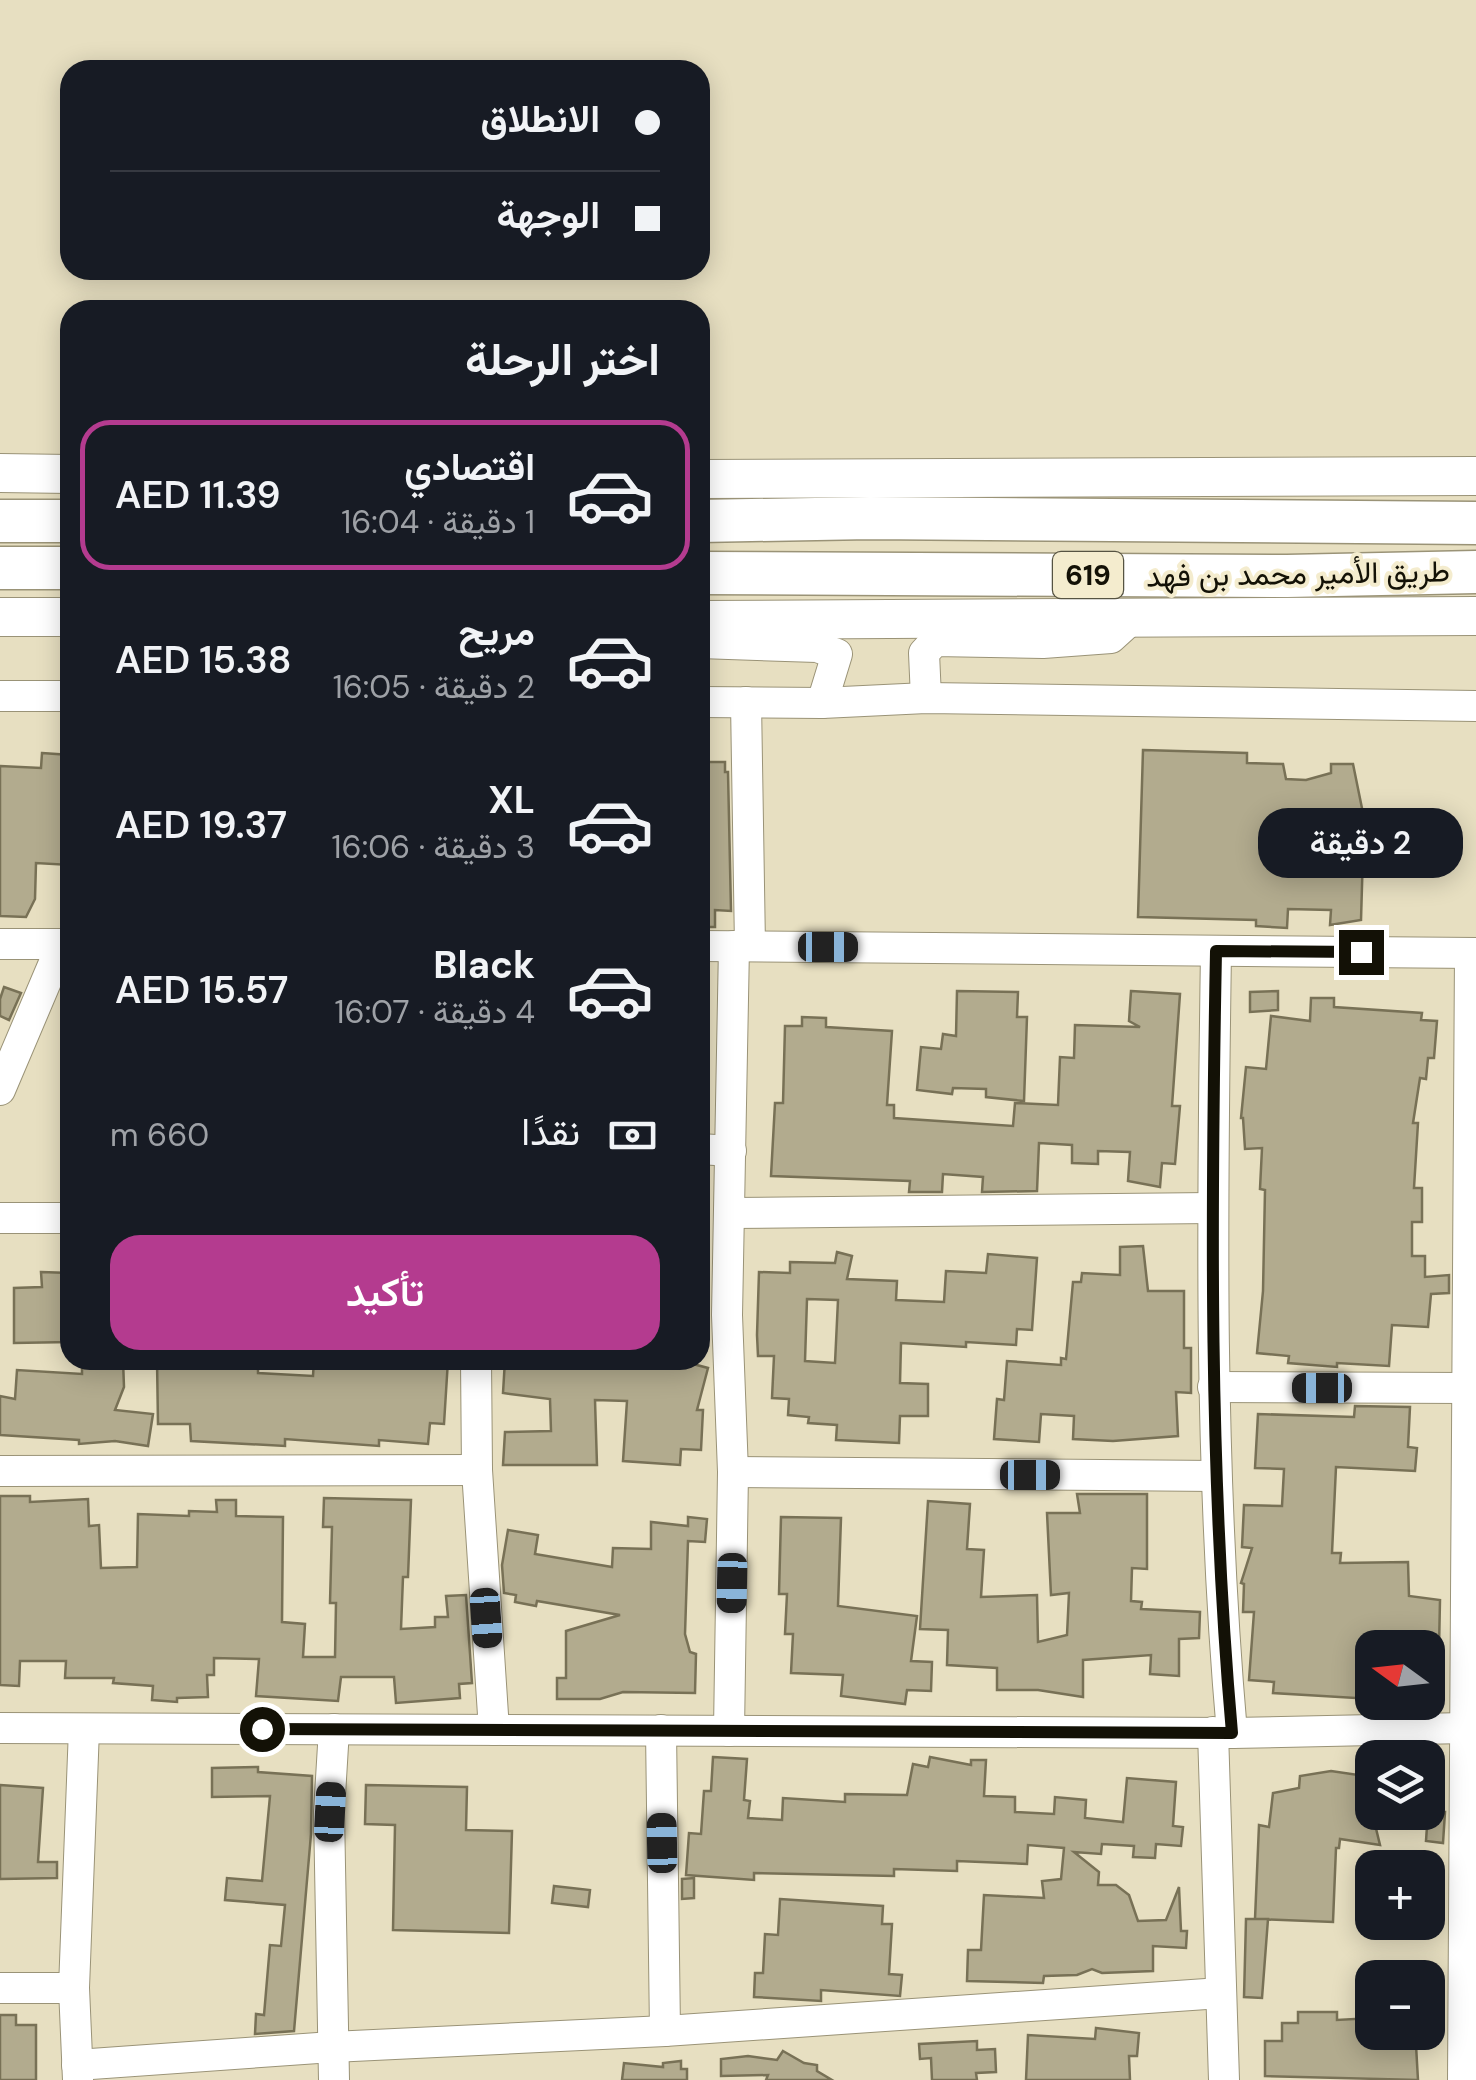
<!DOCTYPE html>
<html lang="ar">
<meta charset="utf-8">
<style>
:root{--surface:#171b24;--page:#20242c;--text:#f1f3f6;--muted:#9ea1a6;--line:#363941;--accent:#b43b8f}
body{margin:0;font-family:"DM Sans",Vazirmatn,sans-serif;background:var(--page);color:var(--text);direction:rtl;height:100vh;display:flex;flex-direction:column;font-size:38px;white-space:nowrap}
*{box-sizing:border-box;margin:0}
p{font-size:32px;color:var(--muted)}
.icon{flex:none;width:55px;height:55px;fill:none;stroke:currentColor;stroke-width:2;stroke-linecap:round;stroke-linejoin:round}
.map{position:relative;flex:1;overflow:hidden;direction:ltr}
.sheet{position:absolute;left:60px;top:300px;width:650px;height:1070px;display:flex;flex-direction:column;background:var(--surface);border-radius:30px;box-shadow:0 5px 25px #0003;direction:rtl}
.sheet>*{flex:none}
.top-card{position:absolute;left:60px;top:60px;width:650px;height:220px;border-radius:30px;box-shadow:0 5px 25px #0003;direction:rtl;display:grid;align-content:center;height:220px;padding:0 50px;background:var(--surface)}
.needle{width:65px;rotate:285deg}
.buttons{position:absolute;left:1355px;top:1630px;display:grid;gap:20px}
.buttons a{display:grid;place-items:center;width:90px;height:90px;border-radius:20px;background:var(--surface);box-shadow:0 5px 25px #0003;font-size:50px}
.end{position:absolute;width:45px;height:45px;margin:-22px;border:12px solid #131106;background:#fff;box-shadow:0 0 0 5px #fff}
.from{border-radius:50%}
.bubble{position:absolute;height:70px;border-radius:30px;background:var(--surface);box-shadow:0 5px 25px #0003;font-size:32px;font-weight:600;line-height:70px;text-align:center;direction:rtl}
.car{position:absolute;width:30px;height:60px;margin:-30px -15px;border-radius:12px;box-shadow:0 0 8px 2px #0007;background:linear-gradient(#222 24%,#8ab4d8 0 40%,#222 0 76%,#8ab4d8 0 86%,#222 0)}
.top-card b{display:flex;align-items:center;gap:35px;height:95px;font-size:38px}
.top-card b+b{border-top:2px solid var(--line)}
.top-card i{width:25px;height:25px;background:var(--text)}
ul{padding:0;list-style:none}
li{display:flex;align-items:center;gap:30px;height:150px;margin:0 20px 15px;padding:0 30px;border:5px solid transparent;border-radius:30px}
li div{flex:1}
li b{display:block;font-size:38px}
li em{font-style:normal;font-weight:600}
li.selected{border-color:var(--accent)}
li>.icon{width:90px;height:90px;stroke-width:1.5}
h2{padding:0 50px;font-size:45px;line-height:120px}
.pay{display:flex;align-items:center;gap:25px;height:110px;padding:0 50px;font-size:38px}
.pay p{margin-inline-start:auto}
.cta{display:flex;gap:20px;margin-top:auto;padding:20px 50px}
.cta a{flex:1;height:115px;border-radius:30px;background:var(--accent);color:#fff;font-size:40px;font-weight:600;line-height:115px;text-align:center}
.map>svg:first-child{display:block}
</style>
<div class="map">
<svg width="1476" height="2080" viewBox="0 0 1476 2080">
<rect width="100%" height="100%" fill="#e7dfc1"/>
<!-- building -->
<g fill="#b2ab8e" stroke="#787156" stroke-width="2.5" fill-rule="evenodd">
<polygon points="1143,750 1247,753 1247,763 1283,764 1286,779 1306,780 1331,773 1331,764 1353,764 1364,818 1361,920 1330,925 1331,910 1288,909 1287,928 1256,926 1256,920 1138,917"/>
<polygon points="42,753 70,755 70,865 36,863 35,899 26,917 0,916 0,766 41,768"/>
<polygon points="700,762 725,762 725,772 728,772 731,911 715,910 715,927 700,927"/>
<polygon points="4,987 21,993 9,1020 0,1016 0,999"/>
<polygon points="957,991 1018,992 1017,1017 1027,1017 1024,1101 986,1097 986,1089 953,1088 952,1094 917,1090 921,1047 941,1049 943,1034 956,1036"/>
<polygon points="1131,991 1180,994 1172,1106 1180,1106 1175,1164 1162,1163 1160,1187 1128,1181 1130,1152 1098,1151 1098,1164 1072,1163 1072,1145 1039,1143 1037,1191 982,1192 983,1177 943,1174 942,1192 909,1192 910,1181 771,1176 775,1103 783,1103 785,1026 802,1026 802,1017 826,1018 826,1027 892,1031 887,1105 894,1105 894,1118 1013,1126 1015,1103 1058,1105 1060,1057 1074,1058 1075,1025 1140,1027 1129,1021"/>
<polygon points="1278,991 1278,1010 1250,1012 1250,992"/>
<polygon points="1311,998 1334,998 1334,1007 1422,1013 1421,1020 1437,1021 1434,1058 1428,1058 1426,1079 1420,1078 1413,1123 1418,1123 1414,1188 1422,1188 1422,1222 1412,1222 1412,1256 1425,1256 1425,1277 1449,1275 1449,1293 1431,1294 1428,1327 1392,1325 1389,1366 1337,1363 1337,1367 1288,1363 1289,1356 1257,1353 1263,1291 1265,1190 1260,1189 1262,1148 1245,1149 1243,1118 1241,1118 1246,1067 1266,1069 1271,1016 1310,1021"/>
<polygon points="1143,1246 1148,1291 1184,1291 1184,1348 1191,1348 1191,1393 1176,1392 1178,1436 1113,1441 1073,1439 1074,1416 1041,1414 1039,1442 994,1439 997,1399 1004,1400 1007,1361 1061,1365 1061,1358 1066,1359 1073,1282 1081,1282 1082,1273 1120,1275 1120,1247"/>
<path d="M837,1252L852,1256L847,1279L897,1281L896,1300L944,1302L946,1271L986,1273L988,1254L1037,1258L1032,1330L1017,1329L1016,1345L966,1342V1347L901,1343L900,1383L928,1384V1416H900L899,1443L836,1440L837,1425L808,1423L809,1417L788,1415L789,1399L772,1398L774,1356H758L757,1335L759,1272L790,1273V1262L835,1263ZM807,1299L838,1300L835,1363L805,1361Z"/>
<polygon points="41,1272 70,1273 70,1342 14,1343 14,1288 42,1287"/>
<polygon points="82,1360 123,1360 124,1387 115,1410 153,1414 148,1446 115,1441 79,1444 79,1440 0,1435 0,1396 15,1399 17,1370 82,1374"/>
<polygon points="157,1360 258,1360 258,1373 313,1376 314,1360 448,1360 444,1424 430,1423 428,1444 379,1440 379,1446 285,1439 285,1446 191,1441 190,1424 158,1424"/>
<polygon points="505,1360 678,1360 708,1368 697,1410 703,1410 701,1450 681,1449 680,1465 623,1461 627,1401 595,1400 597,1465 503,1465 505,1432 551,1431 550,1399 503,1393"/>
<polygon points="1355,1406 1410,1407 1408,1447 1417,1448 1415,1471 1336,1467 1332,1553 1341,1553 1340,1563 1408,1562 1409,1596 1440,1600 1439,1648 1372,1648 1372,1699 1273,1693 1274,1682 1249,1680 1254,1612 1243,1612 1244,1584 1241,1583 1252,1548 1242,1547 1244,1505 1282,1506 1284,1469 1255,1468 1258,1414 1354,1417"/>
<polygon points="1077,1494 1147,1494 1147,1569 1132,1568 1131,1601 1142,1602 1141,1609 1200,1612 1199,1638 1179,1639 1179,1676 1150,1674 1151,1655 1083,1660 1083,1697 1038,1690 997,1690 997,1668 947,1665 948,1630 920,1629 928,1501 970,1504 967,1549 984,1550 981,1597 1037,1595 1038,1642 1067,1635 1069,1593 1051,1595 1047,1513 1080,1513"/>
<polygon points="0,1496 30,1496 30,1502 88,1499 89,1526 99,1525 101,1568 137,1567 138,1514 189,1516 189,1511 217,1512 216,1500 236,1500 236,1516 283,1517 282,1622 305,1624 303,1657 335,1657 336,1603 330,1603 332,1527 323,1527 324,1498 411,1500 408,1577 403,1577 401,1629 435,1627 435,1617 448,1617 446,1596 466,1595 472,1683 459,1684 460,1698 396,1703 394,1677 341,1677 338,1701 256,1696 259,1659 214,1658 214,1675 207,1675 208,1697 177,1698 177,1702 152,1700 153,1686 113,1683 114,1678 65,1678 66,1661 20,1661 19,1686 0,1685"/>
<polygon points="688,1517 707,1519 705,1542 688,1541 685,1634 690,1652 696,1654 695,1693 623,1692 600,1699 557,1699 557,1678 566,1678 566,1631 620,1615 537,1601 536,1606 515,1602 516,1595 504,1593 502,1565 508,1530 538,1535 535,1554 612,1567 613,1548 651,1549 651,1522 688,1526"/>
<polygon points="781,1517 841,1518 838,1606 917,1616 911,1661 932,1662 931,1691 907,1690 905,1704 841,1696 843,1675 791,1673 793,1634 785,1634 787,1594 779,1594"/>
<polygon points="713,1757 747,1759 744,1800 750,1801 748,1818 782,1820 783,1798 845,1802 845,1794 907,1795 913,1764 928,1767 930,1757 971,1765 971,1760 986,1760 984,1796 1015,1797 1015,1812 1054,1814 1055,1797 1086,1800 1085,1818 1123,1822 1127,1778 1176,1782 1173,1826 1183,1827 1181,1846 1156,1844 1155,1858 1133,1857 1134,1846 1102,1844 1101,1854 1074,1852 1099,1872 1098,1885 1116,1885 1129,1895 1138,1921 1166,1920 1179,1887 1181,1931 1187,1931 1186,1948 1153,1946 1153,1971 1102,1973 1092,1969 1077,1975 1044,1976 1043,1983 967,1981 968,1950 981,1950 984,1895 1044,1898 1042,1881 1061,1879 1064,1848 1028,1845 1027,1864 957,1861 957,1871 894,1869 894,1876 754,1873 754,1880 686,1875 689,1833 701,1834 704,1791 711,1791"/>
<polygon points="258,1767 258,1772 312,1776 311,1834 294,2031 255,2034 256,2014 264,2015 270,1945 281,1946 285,1905 225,1900 227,1878 262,1881 270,1796 212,1797 212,1768"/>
<polygon points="1331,1771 1372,1777 1372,1812 1380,1845 1340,1839 1339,1848 1336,1848 1333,1922 1255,1919 1259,1825 1269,1827 1273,1793 1299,1788 1300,1776"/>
<polygon points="0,1785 43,1788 38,1862 57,1862 57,1878 0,1879"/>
<polygon points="366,1785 467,1787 466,1830 512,1831 509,1933 393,1930 395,1825 365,1824"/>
<polygon points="1428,1812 1445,1812 1443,1843 1426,1841"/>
<polygon points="694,1878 694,1898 682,1899 682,1879"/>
<polygon points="554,1886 590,1890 588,1907 552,1903"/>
<polygon points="780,1899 883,1906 882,1924 892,1924 889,1974 902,1975 900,1996 821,1990 821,2001 754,1997 755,1973 763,1973 765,1934 778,1935"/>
<polygon points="1246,1919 1268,1919 1262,1998 1244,1997"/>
<polygon points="1298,2012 1337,2012 1337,2020 1372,2018 1372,2032 1397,2032 1397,2046 1416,2045 1418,2080 1265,2076 1265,2041 1282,2041 1282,2023 1298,2023"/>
<polygon points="0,2015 16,2015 16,2025 36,2025 36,2080 0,2080"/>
<polygon points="1096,2028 1139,2033 1137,2056 1129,2056 1130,2080 1026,2080 1028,2035 1095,2039"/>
<polygon points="977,2041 977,2050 995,2049 996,2072 976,2073 977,2080 932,2080 931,2058 920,2059 919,2044"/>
<polygon points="783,2051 804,2063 817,2065 817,2071 832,2080 766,2080 768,2075 721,2076 721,2059 748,2056 777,2060"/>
<polygon points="681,2061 681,2069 687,2069 687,2080 622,2080 624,2063 663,2067 663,2063"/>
</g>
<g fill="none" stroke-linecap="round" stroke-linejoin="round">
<defs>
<g id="minor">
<polyline points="700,643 817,647 837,654 822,703"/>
<polyline points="0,696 70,696"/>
<polyline points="926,698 924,653 935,641 1043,643 1111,638 1133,618"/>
<polyline points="700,702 822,703 926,698 1476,706"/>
<polyline points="746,702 750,946"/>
<polyline points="0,944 70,944"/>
<polyline points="700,946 1476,953"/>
<path d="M1216,951C1212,1213 1209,1473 1232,1733"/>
<polyline points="0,1090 62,944"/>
<polyline points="700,1149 731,1151"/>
<polyline points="730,1213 1212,1208"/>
<polyline points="0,1218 70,1218"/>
<polyline points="476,1360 477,1470 494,1730"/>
<polyline points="1213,1387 1467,1388"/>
<polyline points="0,1471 477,1470"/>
<polyline points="733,1472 1216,1476"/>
<polyline points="0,1728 1232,1733 1465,1728"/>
<polyline points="334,1729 329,1812 334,2080"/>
<polyline points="661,1730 665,2031"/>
<polyline points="729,1731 733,1472 727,1315 734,946"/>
<polyline points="1213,1732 1224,2080"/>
<polyline points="0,1988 74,1988"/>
<polyline points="77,2065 332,2047 665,2031 1221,1993"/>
<polyline points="78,2080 74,1988 84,1729"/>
<polyline points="1463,2080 1470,953"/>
</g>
<g id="major">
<polyline points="0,473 70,474"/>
<polyline points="700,479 1476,476"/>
<polyline points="0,617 70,617"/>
<polyline points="700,620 1476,616"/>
</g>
<g id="highway">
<polyline points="0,521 70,521"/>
<polyline points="700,521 870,518 1476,523"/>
<polyline points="0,568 70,568"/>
<polyline points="700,573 1287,576 1476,572"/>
</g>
</defs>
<!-- minor casing -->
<use href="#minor" stroke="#9a9377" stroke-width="32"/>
<!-- major casing -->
<use href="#major" stroke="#9a9377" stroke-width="40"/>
<!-- highway casing -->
<use href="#highway" stroke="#9a9377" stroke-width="45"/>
<!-- minor -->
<use href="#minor" stroke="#fff" stroke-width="30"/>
<!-- major -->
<use href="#major" stroke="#fff" stroke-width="38"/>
<!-- highway -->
<use href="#highway" stroke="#fff" stroke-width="42"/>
</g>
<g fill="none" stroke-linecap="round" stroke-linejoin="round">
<!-- route -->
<path stroke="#131106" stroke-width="12" d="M262,1729L1232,1733C1209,1473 1211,1212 1216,951L1361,952"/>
</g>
<g text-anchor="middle" stroke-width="8" stroke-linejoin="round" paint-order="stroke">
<!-- shield labels -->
<rect fill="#f4ecce" stroke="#565342" stroke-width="2.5" x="1053" y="552" width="70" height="46" rx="8"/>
<g font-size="28" font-weight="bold" fill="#131106">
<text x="1088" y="585">619</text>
</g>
<!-- street labels -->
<g font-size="30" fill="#131106" stroke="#f4ecce">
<text transform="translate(1298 574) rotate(-1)" y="10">طريق الأمير محمد بن فهد</text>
</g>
</g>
</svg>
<div class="buttons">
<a><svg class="needle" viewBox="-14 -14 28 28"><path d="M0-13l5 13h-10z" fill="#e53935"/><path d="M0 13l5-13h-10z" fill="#9ea1a6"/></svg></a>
<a><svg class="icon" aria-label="layers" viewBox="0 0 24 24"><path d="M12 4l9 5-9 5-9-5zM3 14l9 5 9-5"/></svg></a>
<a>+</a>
<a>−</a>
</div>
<i class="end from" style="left:262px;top:1729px"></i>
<i class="end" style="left:1361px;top:952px"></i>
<div class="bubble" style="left:1258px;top:808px;width:205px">2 دقيقة</div>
<i class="car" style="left:828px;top:947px;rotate:90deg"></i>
<i class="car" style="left:1322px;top:1388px;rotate:270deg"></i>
<i class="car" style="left:1030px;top:1475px;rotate:90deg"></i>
<i class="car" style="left:732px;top:1583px;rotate:181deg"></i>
<i class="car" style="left:486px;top:1618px;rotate:176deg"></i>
<i class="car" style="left:330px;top:1812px;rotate:3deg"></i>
<i class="car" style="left:662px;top:1843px;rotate:359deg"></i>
<div class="top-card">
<b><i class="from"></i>الانطلاق</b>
<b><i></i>الوجهة</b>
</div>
<section class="sheet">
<h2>اختر الرحلة</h2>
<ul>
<li class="selected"><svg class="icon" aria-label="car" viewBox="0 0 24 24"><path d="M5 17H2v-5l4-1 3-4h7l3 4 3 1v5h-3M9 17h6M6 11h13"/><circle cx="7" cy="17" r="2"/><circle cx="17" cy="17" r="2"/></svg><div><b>اقتصادي</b><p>1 دقيقة · 16:04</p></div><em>AED 11.39</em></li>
<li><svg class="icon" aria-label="car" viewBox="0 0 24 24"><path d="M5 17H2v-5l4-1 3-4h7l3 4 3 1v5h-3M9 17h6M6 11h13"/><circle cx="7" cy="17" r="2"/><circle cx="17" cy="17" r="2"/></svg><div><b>مريح</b><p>2 دقيقة · 16:05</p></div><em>AED 15.38</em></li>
<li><svg class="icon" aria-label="car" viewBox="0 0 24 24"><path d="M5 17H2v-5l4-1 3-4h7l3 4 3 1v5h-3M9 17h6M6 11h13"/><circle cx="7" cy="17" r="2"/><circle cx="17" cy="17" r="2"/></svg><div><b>XL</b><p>3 دقيقة · 16:06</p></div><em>AED 19.37</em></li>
<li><svg class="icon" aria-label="car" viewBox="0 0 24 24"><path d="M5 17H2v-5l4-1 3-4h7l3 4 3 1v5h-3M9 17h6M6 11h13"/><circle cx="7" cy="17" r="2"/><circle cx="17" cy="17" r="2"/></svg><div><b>Black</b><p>4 دقيقة · 16:07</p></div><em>AED 15.57</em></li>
</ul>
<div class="pay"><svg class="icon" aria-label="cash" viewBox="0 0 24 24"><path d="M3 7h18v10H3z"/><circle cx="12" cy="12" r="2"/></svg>نقدًا<p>660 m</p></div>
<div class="cta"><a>تأكيد</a></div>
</section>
</div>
